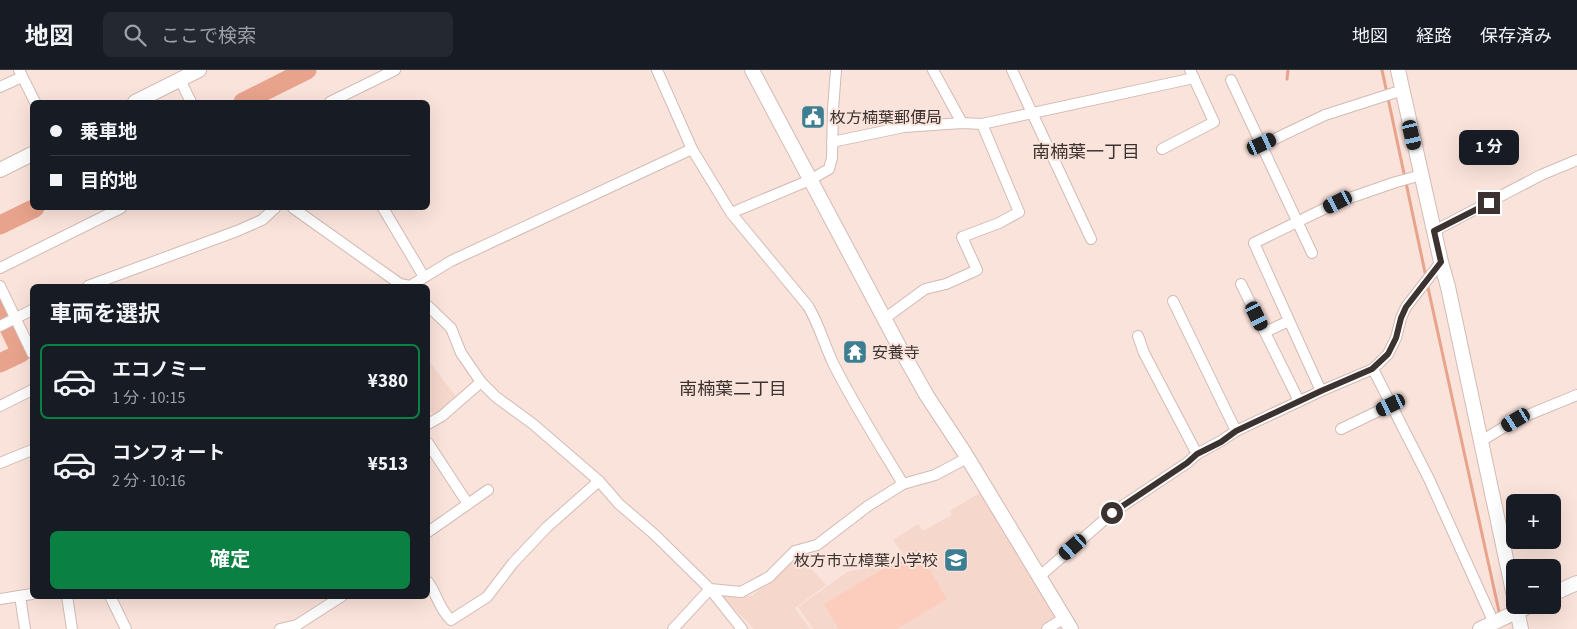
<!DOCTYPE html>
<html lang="ja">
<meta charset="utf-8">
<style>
:root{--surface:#171b24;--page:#242831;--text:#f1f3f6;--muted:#9ea1a6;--line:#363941;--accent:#0b8043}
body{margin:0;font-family:"Source Sans 3","Noto Sans JP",sans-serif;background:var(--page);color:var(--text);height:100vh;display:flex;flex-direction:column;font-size:19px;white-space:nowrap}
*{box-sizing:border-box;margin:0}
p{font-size:16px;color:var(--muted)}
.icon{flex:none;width:28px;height:28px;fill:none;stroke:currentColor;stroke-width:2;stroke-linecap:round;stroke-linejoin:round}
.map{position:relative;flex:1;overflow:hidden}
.details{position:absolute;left:30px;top:214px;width:400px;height:315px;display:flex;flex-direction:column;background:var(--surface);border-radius:8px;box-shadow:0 5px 20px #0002}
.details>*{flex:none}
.hud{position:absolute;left:30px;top:30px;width:400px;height:110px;border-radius:8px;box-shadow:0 5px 20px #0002;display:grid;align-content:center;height:110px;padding:0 20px;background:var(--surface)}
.controls{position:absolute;left:1506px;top:424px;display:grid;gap:10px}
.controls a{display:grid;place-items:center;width:55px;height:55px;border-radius:8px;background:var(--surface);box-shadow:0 5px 20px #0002;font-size:25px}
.end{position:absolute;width:22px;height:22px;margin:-11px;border:6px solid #3c3330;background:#fff;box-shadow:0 0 0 2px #fff}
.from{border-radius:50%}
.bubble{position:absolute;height:35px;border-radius:8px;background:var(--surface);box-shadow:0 5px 20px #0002;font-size:16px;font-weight:700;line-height:35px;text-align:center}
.car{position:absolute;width:15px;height:30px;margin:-15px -8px;border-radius:6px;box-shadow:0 0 4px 1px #0007;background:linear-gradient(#222 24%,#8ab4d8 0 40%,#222 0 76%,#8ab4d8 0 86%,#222 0)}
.hud b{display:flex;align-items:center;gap:18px;height:48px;font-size:19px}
.hud b+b{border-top:1px solid var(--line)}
.hud i{width:12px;height:12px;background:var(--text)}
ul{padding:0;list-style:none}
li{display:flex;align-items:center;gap:15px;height:75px;margin:0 10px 8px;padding:0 10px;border:2px solid transparent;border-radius:8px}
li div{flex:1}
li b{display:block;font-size:19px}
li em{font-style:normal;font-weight:700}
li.current{border-color:var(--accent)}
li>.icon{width:45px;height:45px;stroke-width:1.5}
h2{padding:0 20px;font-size:22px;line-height:60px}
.cta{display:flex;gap:10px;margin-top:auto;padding:10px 20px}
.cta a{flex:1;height:58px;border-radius:8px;background:var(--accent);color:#fff;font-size:20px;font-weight:700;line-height:58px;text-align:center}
header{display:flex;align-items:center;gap:30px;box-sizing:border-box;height:70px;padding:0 25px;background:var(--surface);border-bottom:1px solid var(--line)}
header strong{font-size:24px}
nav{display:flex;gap:28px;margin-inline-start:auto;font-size:18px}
.search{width:350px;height:45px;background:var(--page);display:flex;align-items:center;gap:12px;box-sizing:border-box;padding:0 18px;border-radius:8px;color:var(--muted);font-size:19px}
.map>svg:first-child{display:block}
</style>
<header>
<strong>地図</strong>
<div class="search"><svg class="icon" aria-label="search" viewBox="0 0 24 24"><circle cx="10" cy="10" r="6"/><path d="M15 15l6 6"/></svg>ここで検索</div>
<nav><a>地図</a><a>経路</a><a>保存済み</a></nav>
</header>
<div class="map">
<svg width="1577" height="559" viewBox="0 0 1577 559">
<rect width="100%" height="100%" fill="#fae3db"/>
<!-- built -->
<g fill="#f6d7cc">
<polygon points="428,290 457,328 434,345 428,337"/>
<polygon points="981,422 1058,547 1041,559 813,559 798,537 847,502 877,496 903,483 893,470 918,454 923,461 952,445 950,441"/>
<polygon points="800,486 826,515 795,538 810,559 754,559 722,526 752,526"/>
</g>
<!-- green -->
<polygon fill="#fcccbc" points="917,479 947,529 896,559 839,559 824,534"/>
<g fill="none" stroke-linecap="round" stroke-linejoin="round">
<!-- stream -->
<g stroke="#e8a38c" stroke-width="3">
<polyline points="1382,0 1426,207"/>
<polyline points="1287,9 1288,0"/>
<polyline points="1427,213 1500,546"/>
</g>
<!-- river -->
<g stroke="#e8a38c" stroke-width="19">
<polyline points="243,32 307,0"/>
<polyline points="0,155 35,138"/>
<polyline points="0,239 21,283 0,293"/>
</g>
<defs>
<g id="street">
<polyline points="19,0 35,32"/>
<path d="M657,0L692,79L731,143L808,236C819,254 824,274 833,293C854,335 879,374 903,414"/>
<polyline points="933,0 962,53"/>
<polyline points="1012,0 1091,169"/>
<polyline points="180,10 191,32"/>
<polyline points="1231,10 1312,183"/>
<polyline points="0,17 22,7"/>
<polyline points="330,32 395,0"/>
<polyline points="832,72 904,57 962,53 982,54 1194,8"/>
<polyline points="1262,75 1325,45 1403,20"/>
<polyline points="1162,79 1214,52 1190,0"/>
<polyline points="293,138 400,214 410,216"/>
<polyline points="383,138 424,207"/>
<polyline points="731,143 810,110 829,99 832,88 833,39 836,0"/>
<polyline points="1434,161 1541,105 1577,90"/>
<polyline points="0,198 121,138"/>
<polyline points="1241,214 1299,331"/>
<polyline points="0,216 32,283"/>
<polyline points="88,216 237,161 262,150 275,138"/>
<polyline points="410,216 451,191 692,79"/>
<polyline points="1173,231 1236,361"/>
<polyline points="428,236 451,258 461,283 481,312 496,327 533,354 599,411 619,434 654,464 710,519 742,559"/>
<polyline points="884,249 925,219 946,214 977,200 962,167 999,153 1019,142 982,54"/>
<polyline points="0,256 32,240"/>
<polyline points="1265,262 1289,251"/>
<polyline points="1138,266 1144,283 1197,384"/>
<polyline points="1373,299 1429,409 1494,553"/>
<polyline points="1321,321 1254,173 1338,132 1396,112 1422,105"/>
<polyline points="0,336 32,320"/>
<polyline points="428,354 442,346 481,312"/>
<polyline points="1341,359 1391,335"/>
<polyline points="1481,371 1516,350 1577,325"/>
<polyline points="428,373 468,434"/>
<polyline points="0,393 32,380"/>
<polyline points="428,462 488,420"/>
<polyline points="1039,507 1112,443 1187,393 1197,384 1221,371 1236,361 1321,321 1373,299 1388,284 1396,268 1401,248 1406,237 1441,192"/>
<path d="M428,512C437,524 439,539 451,550L487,527L513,493L547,457L599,411"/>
<polyline points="710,519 741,522 769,507 795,481 817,475 868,436 903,414 935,405 967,388"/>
<polyline points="20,526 25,559"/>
<polyline points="67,526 72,559"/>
<polyline points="110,526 126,559"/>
<polyline points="0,529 32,524"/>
<polyline points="280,559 297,555 342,526"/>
<polyline points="673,559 710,519"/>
<polyline points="1047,559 1064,548"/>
</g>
<g id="secondary">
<polyline points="752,0 901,280 927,326 964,382 1071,559"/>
<polyline points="1398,0 1441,192 1448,217 1521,559"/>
<polyline points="135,32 199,0"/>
<polyline points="0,100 32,84"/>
<polyline points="1552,524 1577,513"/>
<polyline points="1480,559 1531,535"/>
</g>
</defs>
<!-- street casing -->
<use href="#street" stroke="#d2bbb4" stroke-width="12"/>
<!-- secondary casing -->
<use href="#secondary" stroke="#d2bbb4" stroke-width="16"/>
<!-- street -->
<use href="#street" stroke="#fff" stroke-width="10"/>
<!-- secondary -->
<use href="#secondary" stroke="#fff" stroke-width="14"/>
</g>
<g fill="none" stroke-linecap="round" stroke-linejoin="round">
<!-- route -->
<polyline stroke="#3c3330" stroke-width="6" points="1112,443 1187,393 1197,384 1221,372 1236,361 1321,321 1372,299 1388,284 1396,268 1401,248 1406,237 1441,192 1434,161 1489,133"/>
</g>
<!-- icons -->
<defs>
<symbol id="civic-square" viewBox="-11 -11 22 22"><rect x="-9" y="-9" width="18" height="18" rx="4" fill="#3d7e91" stroke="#fae3db"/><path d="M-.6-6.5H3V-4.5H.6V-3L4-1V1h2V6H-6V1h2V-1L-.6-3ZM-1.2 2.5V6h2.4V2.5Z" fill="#fff"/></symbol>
<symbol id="temple-square" viewBox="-11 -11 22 22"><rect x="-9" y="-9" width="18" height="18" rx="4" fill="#3d7e91" stroke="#fae3db"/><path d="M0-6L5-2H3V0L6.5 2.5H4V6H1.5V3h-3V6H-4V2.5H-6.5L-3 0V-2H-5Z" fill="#fff"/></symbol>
<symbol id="school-square" viewBox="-11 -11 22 22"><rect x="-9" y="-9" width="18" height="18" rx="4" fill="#3d7e91" stroke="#fae3db"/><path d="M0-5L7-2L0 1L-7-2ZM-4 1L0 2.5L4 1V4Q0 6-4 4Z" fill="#fff"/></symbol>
</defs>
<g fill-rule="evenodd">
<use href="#civic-square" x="799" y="33" width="28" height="28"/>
<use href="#temple-square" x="841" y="268" width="28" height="28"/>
<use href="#school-square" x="942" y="476" width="28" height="28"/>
</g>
<g text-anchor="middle" stroke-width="4" stroke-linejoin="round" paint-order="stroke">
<!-- poi labels -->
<g font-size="16" fill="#3c3330" stroke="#fae3db" text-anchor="start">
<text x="830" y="53">枚方楠葉郵便局</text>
<text x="872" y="288">安養寺</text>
<text x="938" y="496" text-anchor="end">枚方市立樟葉小学校</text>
</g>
<!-- neighbourhood labels -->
<g font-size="18" fill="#3c3330" stroke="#fae3db">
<text x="1086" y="88">南楠葉一丁目</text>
<text x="733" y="325">南楠葉二丁目</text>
</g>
</g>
</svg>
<div class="controls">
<a>+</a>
<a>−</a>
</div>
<i class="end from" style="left:1112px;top:443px"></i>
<i class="end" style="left:1489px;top:133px"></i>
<div class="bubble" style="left:1459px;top:60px;width:60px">1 分</div>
<i class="car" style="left:1412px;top:65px;rotate:167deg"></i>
<i class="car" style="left:1262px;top:74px;rotate:65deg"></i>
<i class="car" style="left:1338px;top:132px;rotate:243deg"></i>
<i class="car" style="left:1257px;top:246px;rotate:154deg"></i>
<i class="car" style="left:1391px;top:335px;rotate:244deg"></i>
<i class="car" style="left:1516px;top:350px;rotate:239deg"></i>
<i class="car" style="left:1073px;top:477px;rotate:229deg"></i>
<div class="hud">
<b><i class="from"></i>乗車地</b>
<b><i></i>目的地</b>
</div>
<section class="details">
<h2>車両を選択</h2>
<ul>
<li class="current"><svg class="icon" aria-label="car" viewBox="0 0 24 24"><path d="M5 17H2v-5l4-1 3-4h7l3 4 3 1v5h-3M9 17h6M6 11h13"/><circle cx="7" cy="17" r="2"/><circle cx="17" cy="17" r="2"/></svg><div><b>エコノミー</b><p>1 分 · 10:15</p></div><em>¥380</em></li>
<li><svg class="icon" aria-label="car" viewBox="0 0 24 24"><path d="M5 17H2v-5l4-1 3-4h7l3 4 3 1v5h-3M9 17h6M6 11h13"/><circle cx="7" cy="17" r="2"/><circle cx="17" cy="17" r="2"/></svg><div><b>コンフォート</b><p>2 分 · 10:16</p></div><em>¥513</em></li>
</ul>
<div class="cta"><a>確定</a></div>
</section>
</div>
